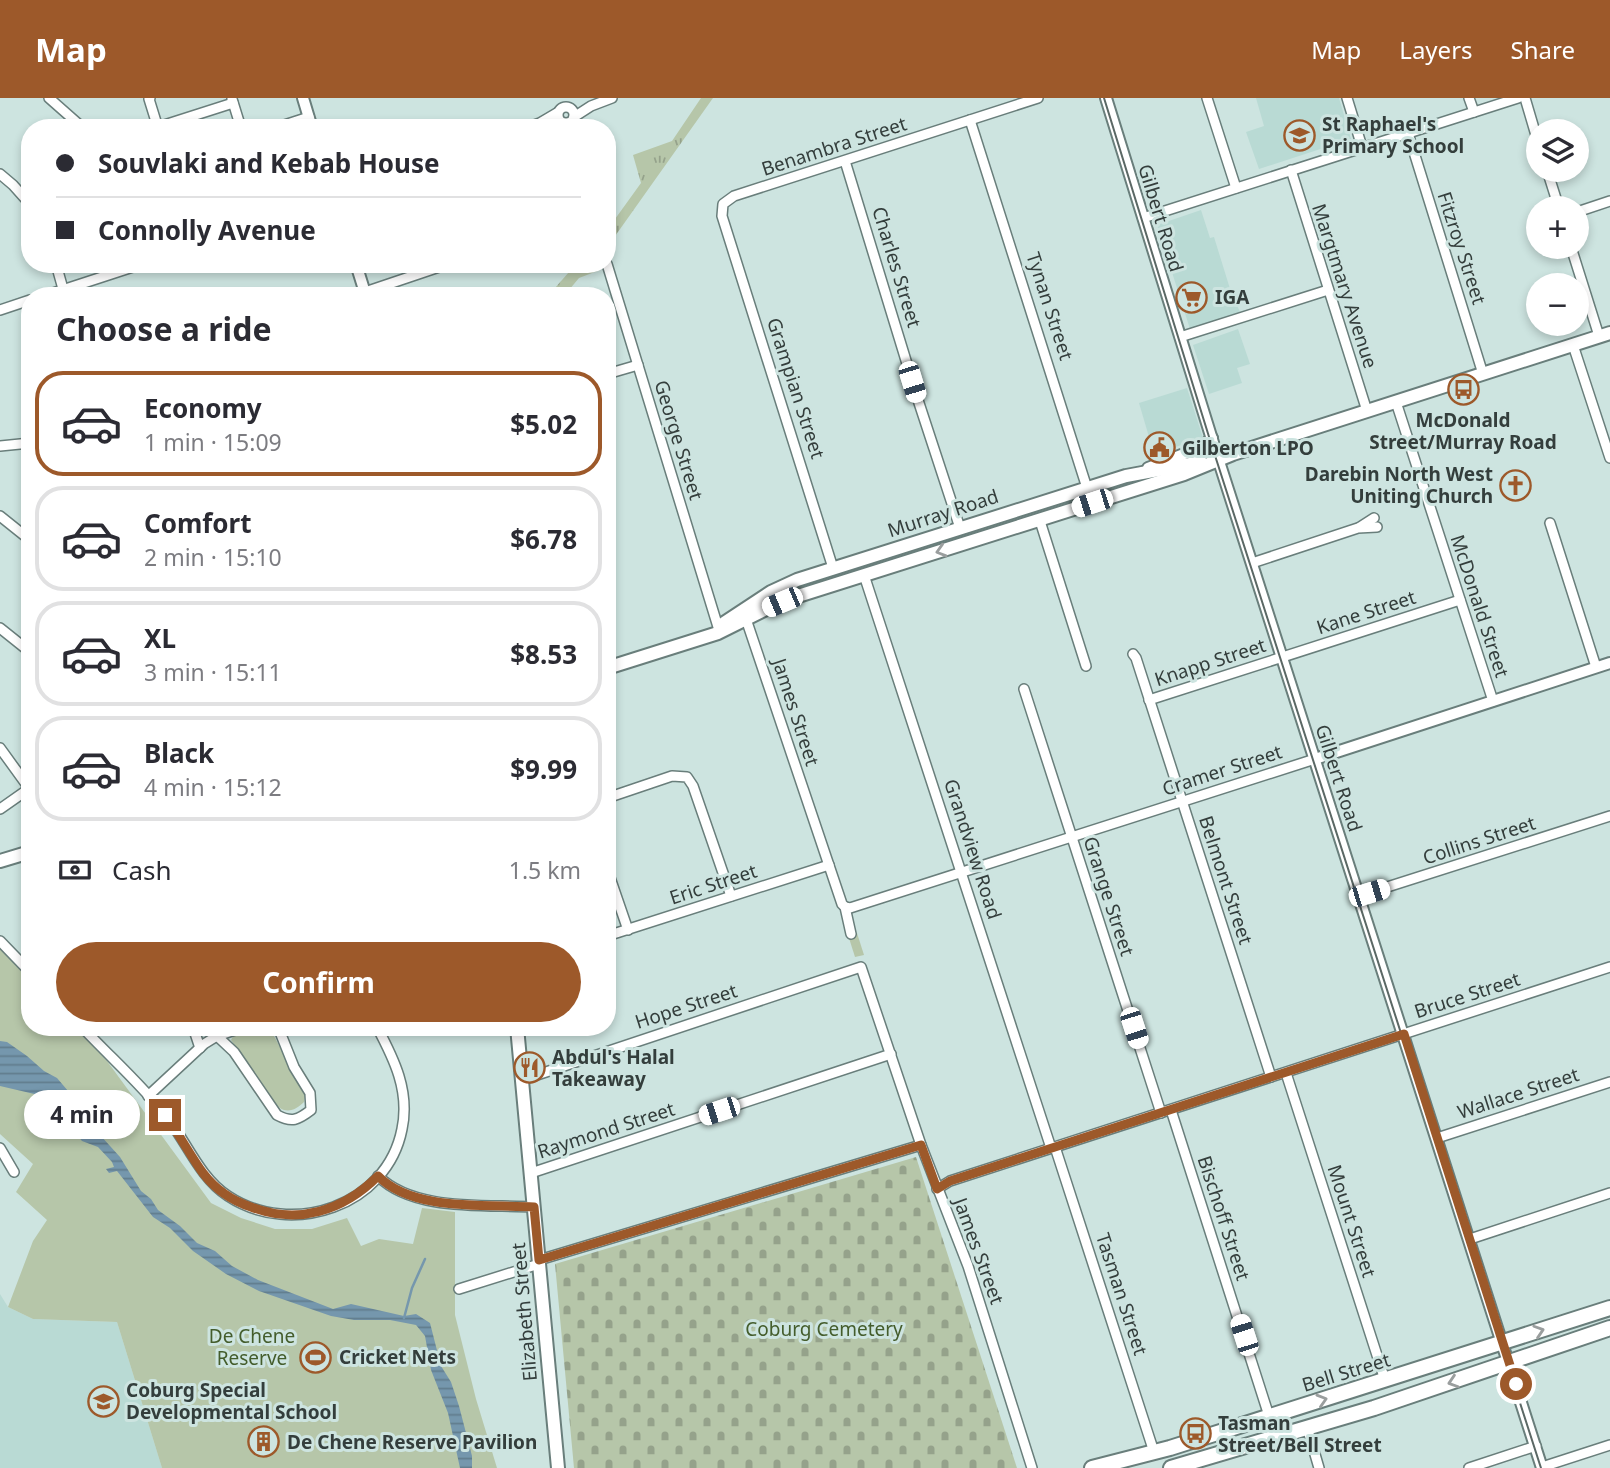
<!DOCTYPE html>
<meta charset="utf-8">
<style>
:root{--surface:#fff;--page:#f7f7f7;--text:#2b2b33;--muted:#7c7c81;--line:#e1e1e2;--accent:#9d592a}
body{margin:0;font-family:"Noto Sans",sans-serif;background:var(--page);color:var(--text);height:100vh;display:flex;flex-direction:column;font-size:26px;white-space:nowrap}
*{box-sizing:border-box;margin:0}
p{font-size:23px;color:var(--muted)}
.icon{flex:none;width:38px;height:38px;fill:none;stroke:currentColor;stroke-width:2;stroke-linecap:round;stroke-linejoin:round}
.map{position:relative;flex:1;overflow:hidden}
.sheet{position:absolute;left:21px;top:189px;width:595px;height:749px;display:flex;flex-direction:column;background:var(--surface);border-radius:28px;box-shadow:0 4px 10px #0003}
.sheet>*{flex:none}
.top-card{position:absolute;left:21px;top:21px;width:595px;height:154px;border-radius:28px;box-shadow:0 4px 10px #0003;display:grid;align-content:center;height:154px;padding:0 35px;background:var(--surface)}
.buttons{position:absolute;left:1526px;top:21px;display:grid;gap:14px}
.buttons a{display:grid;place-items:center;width:63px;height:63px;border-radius:50%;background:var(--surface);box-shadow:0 4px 10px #0003;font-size:35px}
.end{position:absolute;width:32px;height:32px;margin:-16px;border:9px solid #9d592a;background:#fff;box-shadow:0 0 0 4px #fff}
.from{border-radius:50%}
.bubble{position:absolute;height:49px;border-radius:24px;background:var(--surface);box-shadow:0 4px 10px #0003;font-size:23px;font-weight:700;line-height:49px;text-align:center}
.car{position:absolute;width:21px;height:42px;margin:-21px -10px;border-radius:9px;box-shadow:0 0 5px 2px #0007;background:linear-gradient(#fff 24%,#345 0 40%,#fff 0 76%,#345 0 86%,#fff 0)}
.top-card b{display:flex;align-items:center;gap:24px;height:66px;font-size:26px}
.top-card b+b{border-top:2px solid var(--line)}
.top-card i{width:18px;height:18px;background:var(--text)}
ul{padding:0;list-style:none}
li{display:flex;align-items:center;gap:21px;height:105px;margin:0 14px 10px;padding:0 21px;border:4px solid var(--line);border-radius:28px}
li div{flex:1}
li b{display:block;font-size:26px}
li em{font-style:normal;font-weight:700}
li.active{border-color:var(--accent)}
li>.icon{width:63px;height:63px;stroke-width:1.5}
h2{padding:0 35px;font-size:32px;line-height:84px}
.pay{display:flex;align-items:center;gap:18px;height:77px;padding:0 35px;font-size:26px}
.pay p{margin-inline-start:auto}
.cta{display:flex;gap:14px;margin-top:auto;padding:14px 35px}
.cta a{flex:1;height:80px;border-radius:42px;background:var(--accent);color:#fff;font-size:28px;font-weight:700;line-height:80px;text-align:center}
header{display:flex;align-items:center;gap:42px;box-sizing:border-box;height:98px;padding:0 35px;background:var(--accent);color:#fff}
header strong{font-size:33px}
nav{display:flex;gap:38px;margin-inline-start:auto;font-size:24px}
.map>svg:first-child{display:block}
</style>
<header>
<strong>Map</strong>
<nav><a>Map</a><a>Layers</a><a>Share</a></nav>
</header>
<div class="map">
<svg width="1610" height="1370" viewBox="0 0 1610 1370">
<defs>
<pattern id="grass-tufts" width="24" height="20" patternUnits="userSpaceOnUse" patternTransform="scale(1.75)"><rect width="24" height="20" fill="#b6c6a9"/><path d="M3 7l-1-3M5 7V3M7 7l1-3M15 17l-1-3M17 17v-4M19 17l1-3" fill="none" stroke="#95a28b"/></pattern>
<pattern id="cemetery-stones" width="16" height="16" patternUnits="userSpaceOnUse" patternTransform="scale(1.75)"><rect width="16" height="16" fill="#b6c6a9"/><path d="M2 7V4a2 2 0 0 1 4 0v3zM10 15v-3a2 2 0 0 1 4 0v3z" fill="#95a28b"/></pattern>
<pattern id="water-rules" width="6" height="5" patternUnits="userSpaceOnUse" patternTransform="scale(1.75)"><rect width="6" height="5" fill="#7597ad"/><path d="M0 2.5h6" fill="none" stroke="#617d8e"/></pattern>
</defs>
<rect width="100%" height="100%" fill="#cde4e0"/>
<!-- built -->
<g fill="#b9dad4">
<polygon points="1256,0 1339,0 1351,41 1259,71 1246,34 1264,28"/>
<polygon points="1201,112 1210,140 1214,139 1231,194 1240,214 1190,231 1157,127"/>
<polygon points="1238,231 1250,266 1237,270 1242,285 1209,296 1193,247"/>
<polygon points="1187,290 1203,340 1154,356 1139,305"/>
<polygon points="0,1196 8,1209 33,1221 117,1224 162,1370 0,1370"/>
</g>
<!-- grass -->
<g fill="url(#grass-tufts)">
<polygon points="701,0 713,0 613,141 610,128 641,85 633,57 672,43"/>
<polygon points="576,166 599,166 600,172 579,180 564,198 548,198"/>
</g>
<!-- cemetery -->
<polygon fill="url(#cemetery-stones)" points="916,1059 1017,1370 574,1370 555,1166"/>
<!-- green -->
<g fill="#b6c6a9">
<polygon points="857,835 864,857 855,859 848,837"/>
<polygon points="0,851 30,882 30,929 75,929 107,963 211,1105 241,1120 275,1131 312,1131 347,1120 361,1148 379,1141 413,1146 422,1110 455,1114 455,1217 476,1301 497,1370 162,1370 117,1224 33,1221 8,1209 33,1143 47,1122 16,1094 33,1066 0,1036"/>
<path d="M259,929L270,930L305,998L304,1004C299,1009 292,1014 284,1012C273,1010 241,955 231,942L234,937Z"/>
</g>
<!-- water -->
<polygon fill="url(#water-rules)" points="0,943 7,944 27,958 44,973 57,980 80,1007 91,1027 120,1059 141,1093 151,1101 158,1112 180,1128 197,1145 215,1153 232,1168 258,1182 333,1211 351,1206 404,1218 416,1216 430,1225 441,1268 451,1284 459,1308 472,1358 472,1370 460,1370 448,1315 431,1272 425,1238 416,1227 390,1222 354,1222 331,1218 259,1193 226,1176 193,1153 170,1130 153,1119 117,1073 109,1075 106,1071 114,1069 112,1064 98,1049 82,1043 43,998 0,988"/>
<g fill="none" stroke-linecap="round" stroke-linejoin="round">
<!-- stream -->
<polyline stroke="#7597ad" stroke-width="2.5" points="404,1220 412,1190 425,1161"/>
<defs>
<g id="minor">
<polyline points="49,0 83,30"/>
<polyline points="150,0 149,1 158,30"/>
<polyline points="1207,0 1236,90"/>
<polyline points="1347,0 1362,49"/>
<polyline points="1469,0 1474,14"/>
<polyline points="1525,0 1538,44"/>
<polyline points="232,1 241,30"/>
<circle cx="566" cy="17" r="8"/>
<polyline points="574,19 591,8 612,0"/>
<polyline points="970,22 1087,390"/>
<polyline points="158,29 233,5"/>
<polyline points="275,30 309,19"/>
<polyline points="526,30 540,25 557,15"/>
<polyline points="1408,35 1483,276"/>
<polyline points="845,63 919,305 960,430"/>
<polyline points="1291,72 1367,313"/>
<polyline points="1547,72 1559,110"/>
<polyline points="0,76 13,87 30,106"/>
<polyline points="1577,114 1610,103"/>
<polyline points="1143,120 1518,0"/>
<polyline points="1571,149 1599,238"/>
<polyline points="56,166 65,198"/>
<polyline points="607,166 718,529"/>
<polyline points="365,194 448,166"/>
<polyline points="44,198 142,166"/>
<polyline points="0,212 30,202"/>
<polyline points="1180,239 1328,192"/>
<polyline points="1573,247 1610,360"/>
<polyline points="607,276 638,267"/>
<polyline points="1396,304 1493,603"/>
<polyline points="0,348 30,345"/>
<polyline points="0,418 30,442"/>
<polyline points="1040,423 1086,568"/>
<polyline points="1550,425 1596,569"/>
<polyline points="1360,429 1374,420"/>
<polyline points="1252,465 1358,430 1377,429"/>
<polyline points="833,470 722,118 723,106 734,98 1038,0"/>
<polyline points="864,477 1051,1050"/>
<polyline points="746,521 842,806 845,809 851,836"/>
<polyline points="0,530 30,554"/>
<polyline points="1133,556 1136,560 1271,979"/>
<polyline points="1024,591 1161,1015"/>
<polyline points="1149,602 1460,502"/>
<polyline points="0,650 29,690"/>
<polyline points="607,700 672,678 687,679 693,688 731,798"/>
<polyline points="0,711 30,690"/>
<polyline points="607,771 628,832"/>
<polyline points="1359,798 1610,718"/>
<polyline points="845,809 850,810 1315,661"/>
<polyline points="607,838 829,767"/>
<polyline points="0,843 30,874"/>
<path d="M82,929C110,959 142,987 167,1019C187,1045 200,1080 228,1098C292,1140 387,1108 402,1031C410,993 394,961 377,929"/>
<polyline points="193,929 200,950"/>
<path d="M217,938L234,954L277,1017C292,1025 298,1022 311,1012L310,995L294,969L278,929"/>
<polyline points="1286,975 1385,1282"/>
<polyline points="522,982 861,869 921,1047 968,1168 1032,1370"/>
<polyline points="148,998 204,946 217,938 244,929"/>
<polyline points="1171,1012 1269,1318"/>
<polyline points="1437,1040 1610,984"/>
<polyline points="1055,1049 1154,1354"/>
<polyline points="0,1050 14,1074"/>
<polyline points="531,1075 891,956"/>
<path d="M378,1078C414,1114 486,1106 534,1109"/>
<polyline points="937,1091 950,1083 1610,869"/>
<polyline points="1470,1141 1610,1095"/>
<polyline points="539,1162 921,1047"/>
<polyline points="459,1191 539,1166"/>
<polyline points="1307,1329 1319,1370"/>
<polyline points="1542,1369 1610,1347"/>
<polyline points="1469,1370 1536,1348"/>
</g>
<g id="tertiary">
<polyline points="303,0 312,30"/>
<polyline points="1106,0 1215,351 1542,1370"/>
<polyline points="356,166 366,198"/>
<polyline points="1148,370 1202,349 1212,340"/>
<polyline points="1315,661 1610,565"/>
</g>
<g id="secondary">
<polyline points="724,525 771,494 797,482 1126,378 1201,364"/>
<polyline points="607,570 718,535 766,511 798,498 1184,376 1233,356 1610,235"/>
<polyline points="0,763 30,754"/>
<polyline points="517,929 558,1370"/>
</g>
<g id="trunk">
<polyline points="1092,1370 1170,1350 1610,1210"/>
<polyline points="1171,1370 1374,1310 1610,1230"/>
</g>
</defs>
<!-- minor casing -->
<use href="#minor" stroke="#697e7b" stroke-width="12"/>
<!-- tertiary casing -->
<use href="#tertiary" stroke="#697e7b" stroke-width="14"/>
<!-- secondary casing -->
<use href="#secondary" stroke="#697e7b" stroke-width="16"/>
<!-- trunk casing -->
<use href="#trunk" stroke="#697e7b" stroke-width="18"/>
<!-- minor -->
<use href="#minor" stroke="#fff" stroke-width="9"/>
<!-- tertiary -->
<use href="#tertiary" stroke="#fff" stroke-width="10"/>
<!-- secondary -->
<use href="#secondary" stroke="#fff" stroke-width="12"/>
<!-- trunk -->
<use href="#trunk" stroke="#fff" stroke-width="14"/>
<!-- tram -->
<polyline stroke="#5b6865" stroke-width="2" points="1104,0 1210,342 1541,1370"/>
</g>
<!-- one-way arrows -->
<defs><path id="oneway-chevron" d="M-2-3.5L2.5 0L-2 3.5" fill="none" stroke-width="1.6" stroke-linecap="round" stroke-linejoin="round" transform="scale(1.75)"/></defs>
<g stroke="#9a9e9e">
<use href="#oneway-chevron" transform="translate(941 453) rotate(163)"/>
<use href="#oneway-chevron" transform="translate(1539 1233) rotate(-18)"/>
<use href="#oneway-chevron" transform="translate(1453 1284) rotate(162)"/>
<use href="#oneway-chevron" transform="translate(1322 1302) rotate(-17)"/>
</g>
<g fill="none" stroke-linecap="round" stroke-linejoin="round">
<!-- route -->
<path stroke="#9d592a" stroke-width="9" d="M165,1017C179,1036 190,1057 203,1075C215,1091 233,1103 251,1109C298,1127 343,1113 378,1078C413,1114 487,1106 534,1109L539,1162L921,1047L937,1091L950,1083L1404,936L1516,1286"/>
</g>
<!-- icons -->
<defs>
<symbol id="school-ring" viewBox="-11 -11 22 22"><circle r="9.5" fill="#cde4e0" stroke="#9d592a" stroke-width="1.5"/><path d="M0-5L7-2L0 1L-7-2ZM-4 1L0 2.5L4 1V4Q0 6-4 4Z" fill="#9d592a"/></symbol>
<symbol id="supermarket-ring" viewBox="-11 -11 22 22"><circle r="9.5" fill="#cde4e0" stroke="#9d592a" stroke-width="1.5"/><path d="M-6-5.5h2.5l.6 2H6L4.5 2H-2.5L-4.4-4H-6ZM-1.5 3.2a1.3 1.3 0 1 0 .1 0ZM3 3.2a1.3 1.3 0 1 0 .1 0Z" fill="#9d592a"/></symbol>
<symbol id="bus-ring" viewBox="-11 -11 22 22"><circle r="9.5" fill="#cde4e0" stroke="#9d592a" stroke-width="1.5"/><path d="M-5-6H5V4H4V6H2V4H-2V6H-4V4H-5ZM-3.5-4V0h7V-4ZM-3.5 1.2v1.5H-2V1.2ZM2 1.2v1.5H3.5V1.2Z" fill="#9d592a"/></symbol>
<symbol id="civic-ring" viewBox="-11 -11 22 22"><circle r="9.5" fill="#cde4e0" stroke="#9d592a" stroke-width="1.5"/><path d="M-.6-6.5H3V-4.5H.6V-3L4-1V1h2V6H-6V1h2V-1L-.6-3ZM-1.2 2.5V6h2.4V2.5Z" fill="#9d592a"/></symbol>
<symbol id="church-ring" viewBox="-11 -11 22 22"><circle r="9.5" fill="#cde4e0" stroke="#9d592a" stroke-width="1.5"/><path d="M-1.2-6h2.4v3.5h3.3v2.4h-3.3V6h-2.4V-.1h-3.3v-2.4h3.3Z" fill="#9d592a"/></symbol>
<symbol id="restaurant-ring" viewBox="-11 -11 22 22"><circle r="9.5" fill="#cde4e0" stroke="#9d592a" stroke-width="1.5"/><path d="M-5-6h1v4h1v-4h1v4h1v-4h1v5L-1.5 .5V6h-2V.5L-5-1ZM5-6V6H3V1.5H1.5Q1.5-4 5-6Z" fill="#9d592a"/></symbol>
<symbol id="stadium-ring" viewBox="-11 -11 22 22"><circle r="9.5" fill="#cde4e0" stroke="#9d592a" stroke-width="1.5"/><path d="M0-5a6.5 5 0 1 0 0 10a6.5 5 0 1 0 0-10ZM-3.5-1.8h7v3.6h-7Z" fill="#9d592a"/></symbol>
<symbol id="building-ring" viewBox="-11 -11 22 22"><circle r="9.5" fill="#cde4e0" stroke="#9d592a" stroke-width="1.5"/><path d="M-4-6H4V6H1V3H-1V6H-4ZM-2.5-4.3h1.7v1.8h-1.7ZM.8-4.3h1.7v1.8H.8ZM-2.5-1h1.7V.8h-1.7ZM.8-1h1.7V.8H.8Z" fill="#9d592a"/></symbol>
</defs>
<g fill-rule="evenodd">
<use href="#school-ring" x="1282" y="20" width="35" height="35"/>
<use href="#supermarket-ring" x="1174" y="182" width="35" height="35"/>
<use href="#bus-ring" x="1446" y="274" width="35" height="35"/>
<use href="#civic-ring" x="1142" y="332" width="35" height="35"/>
<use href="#church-ring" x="1498" y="370" width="35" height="35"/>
<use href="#restaurant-ring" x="512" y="952" width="35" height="35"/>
<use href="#stadium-ring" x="298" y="1242" width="35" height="35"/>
<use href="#school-ring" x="86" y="1286" width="35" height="35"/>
<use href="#bus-ring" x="1178" y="1318" width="35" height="35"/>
<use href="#building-ring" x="246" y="1326" width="35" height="35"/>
</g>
<g text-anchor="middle" stroke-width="6" stroke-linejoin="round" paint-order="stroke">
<!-- poi labels -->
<g font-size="19" font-weight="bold" fill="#343e3c" stroke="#cde4e0" text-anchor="start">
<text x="1322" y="33">St Raphael's<tspan x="1322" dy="22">Primary School</tspan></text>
<text x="1215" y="206">IGA</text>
<text x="1463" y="329" text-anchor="middle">McDonald<tspan x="1463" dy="22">Street/Murray Road</tspan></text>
<text x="1182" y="357">Gilberton LPO</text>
<text x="1493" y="383" text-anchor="end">Darebin North West<tspan x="1493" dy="22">Uniting Church</tspan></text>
<text x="552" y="966">Abdul's Halal<tspan x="552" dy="22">Takeaway</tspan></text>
<text x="339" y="1266">Cricket Nets</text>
<text x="126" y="1299">Coburg Special<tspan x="126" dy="22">Developmental School</tspan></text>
<text x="1218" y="1332">Tasman<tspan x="1218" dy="22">Street/Bell Street</tspan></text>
<text x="287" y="1351">De Chene Reserve Pavilion</text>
</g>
<!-- street labels -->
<g font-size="19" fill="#343e3c" stroke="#cde4e0">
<text transform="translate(834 48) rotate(-18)" y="7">Benambra Street</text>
<text transform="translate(1161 120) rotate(73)" y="7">Gilbert Road</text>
<text transform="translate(1462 150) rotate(72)" y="7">Fitzroy Street</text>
<text transform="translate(897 169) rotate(73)" y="7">Charles Street</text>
<text transform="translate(1345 188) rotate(72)" y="7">Margtmary Avenue</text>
<text transform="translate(1050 208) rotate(72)" y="7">Tynan Street</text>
<text transform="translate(796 290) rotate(72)" y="7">Grampian Street</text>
<text transform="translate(679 342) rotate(73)" y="7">George Street</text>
<text transform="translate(943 415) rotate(-18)" y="7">Murray Road</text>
<text transform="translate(1480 508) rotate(72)" y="7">McDonald Street</text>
<text transform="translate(1366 514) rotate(-18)" y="7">Kane Street</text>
<text transform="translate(1210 564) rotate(-18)" y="7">Knapp Street</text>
<text transform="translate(796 614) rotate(72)" y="7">James Street</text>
<text transform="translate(1222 672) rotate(-18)" y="7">Cramer Street</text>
<text transform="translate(1339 680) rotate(72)" y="7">Gilbert Road</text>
<text transform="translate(1479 742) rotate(-18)" y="7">Collins Street</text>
<text transform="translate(973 751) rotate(72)" y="7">Grandview Road</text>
<text transform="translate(1226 782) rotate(72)" y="7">Belmont Street</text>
<text transform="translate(713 786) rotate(-18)" y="7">Eric Street</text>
<text transform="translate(1109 798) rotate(72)" y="7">Grange Street</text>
<text transform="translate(1467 897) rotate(-18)" y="7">Bruce Street</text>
<text transform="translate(686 908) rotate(-18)" y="7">Hope Street</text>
<text transform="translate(1518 995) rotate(-18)" y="7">Wallace Street</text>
<text transform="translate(606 1032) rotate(-18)" y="7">Raymond Street</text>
<text transform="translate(1224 1120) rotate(72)" y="7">Bischoff Street</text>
<text transform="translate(1352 1123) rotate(72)" y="7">Mount Street</text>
<text transform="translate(979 1153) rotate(70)" y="7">James Street</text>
<text transform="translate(1122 1196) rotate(72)" y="7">Tasman Street</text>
<text transform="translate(524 1214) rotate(-95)" y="7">Elizabeth Street</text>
<text transform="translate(1346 1274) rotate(-17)" y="7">Bell Street</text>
</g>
<!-- park labels -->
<g font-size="19" fill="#445d2c" stroke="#cde4e0">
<text x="824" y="1238">Coburg Cemetery</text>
<text x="252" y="1245">De Chene<tspan x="252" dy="22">Reserve</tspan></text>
</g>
</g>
</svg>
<div class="buttons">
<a><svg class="icon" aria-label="layers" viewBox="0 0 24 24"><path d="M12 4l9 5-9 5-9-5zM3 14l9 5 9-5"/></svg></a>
<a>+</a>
<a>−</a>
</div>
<i class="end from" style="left:1516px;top:1286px"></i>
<i class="end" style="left:165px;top:1017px"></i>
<div class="bubble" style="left:24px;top:992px;width:116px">4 min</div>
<i class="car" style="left:912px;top:284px;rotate:163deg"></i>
<i class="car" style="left:1092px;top:405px;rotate:252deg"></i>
<i class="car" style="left:782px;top:504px;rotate:247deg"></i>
<i class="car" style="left:1369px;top:795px;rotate:73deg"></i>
<i class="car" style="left:1134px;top:930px;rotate:162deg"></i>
<i class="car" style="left:719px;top:1013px;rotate:252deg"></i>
<i class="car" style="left:1244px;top:1237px;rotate:342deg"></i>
<div class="top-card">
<b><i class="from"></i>Souvlaki and Kebab House</b>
<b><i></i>Connolly Avenue</b>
</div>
<section class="sheet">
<h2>Choose a ride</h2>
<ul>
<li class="active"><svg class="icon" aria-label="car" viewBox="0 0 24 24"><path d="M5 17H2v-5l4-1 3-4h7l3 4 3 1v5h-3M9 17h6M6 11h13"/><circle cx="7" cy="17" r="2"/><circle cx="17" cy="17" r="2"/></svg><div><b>Economy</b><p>1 min · 15:09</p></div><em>$5.02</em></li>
<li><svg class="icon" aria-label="car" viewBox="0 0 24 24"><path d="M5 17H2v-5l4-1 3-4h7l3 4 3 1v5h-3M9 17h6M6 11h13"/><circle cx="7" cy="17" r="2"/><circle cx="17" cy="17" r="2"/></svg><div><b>Comfort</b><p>2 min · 15:10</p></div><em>$6.78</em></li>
<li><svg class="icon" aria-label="car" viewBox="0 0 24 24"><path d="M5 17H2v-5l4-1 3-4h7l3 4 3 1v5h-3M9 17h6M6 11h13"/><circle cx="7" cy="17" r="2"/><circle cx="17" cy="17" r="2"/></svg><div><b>XL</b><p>3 min · 15:11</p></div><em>$8.53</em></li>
<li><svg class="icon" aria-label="car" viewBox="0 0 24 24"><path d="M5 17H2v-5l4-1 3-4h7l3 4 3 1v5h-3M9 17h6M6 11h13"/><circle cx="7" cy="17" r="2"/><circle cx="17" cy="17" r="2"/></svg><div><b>Black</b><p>4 min · 15:12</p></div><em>$9.99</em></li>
</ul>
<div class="pay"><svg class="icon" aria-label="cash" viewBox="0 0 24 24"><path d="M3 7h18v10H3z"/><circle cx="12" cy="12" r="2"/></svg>Cash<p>1.5 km</p></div>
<div class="cta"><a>Confirm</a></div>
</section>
</div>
